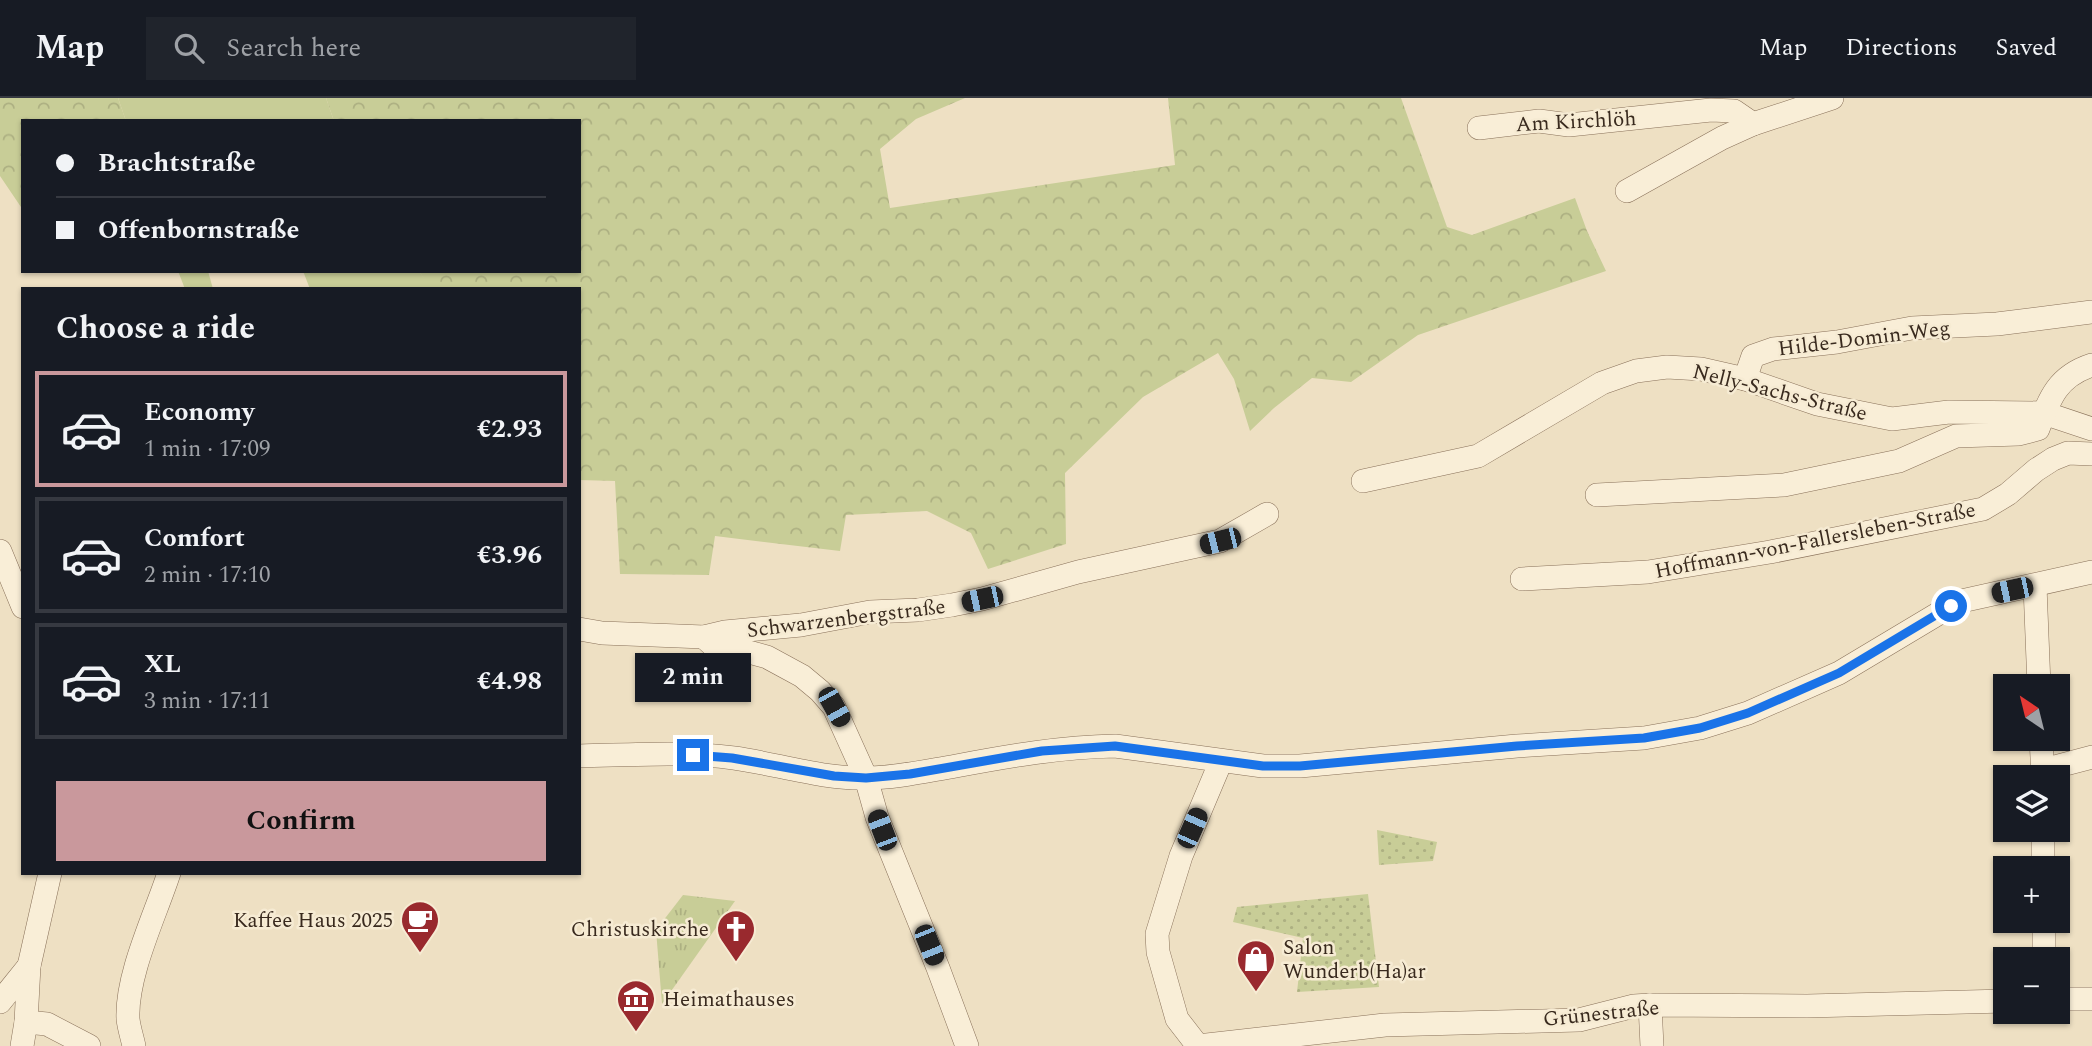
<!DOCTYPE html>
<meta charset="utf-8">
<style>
:root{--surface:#171b24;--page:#20242c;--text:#f1f3f6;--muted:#9ea1a6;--line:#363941;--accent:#c9989c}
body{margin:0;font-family:Spectral,serif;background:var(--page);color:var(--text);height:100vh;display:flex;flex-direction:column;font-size:26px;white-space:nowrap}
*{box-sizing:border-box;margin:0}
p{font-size:23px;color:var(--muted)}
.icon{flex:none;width:38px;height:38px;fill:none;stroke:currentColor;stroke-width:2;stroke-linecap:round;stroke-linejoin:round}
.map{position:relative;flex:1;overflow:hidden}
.details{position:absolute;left:21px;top:189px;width:560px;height:588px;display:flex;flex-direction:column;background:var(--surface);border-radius:0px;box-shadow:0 2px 5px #0004}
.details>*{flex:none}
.banner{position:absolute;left:21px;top:21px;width:560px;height:154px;border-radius:0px;box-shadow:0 2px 5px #0004;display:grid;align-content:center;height:154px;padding:0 35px;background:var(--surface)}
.needle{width:46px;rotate:325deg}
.controls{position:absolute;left:1993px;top:576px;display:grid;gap:14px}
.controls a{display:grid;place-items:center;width:77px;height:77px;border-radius:0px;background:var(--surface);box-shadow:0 2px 5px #0004;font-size:35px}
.end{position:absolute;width:32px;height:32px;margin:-16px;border:9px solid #1a73e8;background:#fff;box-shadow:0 0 0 4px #fff}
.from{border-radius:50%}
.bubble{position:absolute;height:49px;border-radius:0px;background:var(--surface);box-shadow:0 2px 5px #0004;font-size:23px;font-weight:700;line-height:49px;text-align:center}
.car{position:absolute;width:21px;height:42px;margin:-21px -10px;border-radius:9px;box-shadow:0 0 5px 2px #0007;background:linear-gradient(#222 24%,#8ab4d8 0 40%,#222 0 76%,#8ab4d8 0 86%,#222 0)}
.banner b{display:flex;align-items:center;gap:24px;height:66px;font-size:26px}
.banner b+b{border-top:2px solid var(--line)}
.banner i{width:18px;height:18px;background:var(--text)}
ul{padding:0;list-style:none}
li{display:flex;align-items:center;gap:21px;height:116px;margin:0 14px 10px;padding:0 21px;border:4px solid var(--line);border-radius:0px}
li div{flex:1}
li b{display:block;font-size:26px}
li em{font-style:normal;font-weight:700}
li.on{border-color:var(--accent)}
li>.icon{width:63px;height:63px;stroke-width:1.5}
h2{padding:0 35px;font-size:32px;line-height:84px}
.cta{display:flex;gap:14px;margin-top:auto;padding:14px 35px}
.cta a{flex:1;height:80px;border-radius:0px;background:var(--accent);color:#111;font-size:28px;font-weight:700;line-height:80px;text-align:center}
header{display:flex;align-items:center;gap:42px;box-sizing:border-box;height:98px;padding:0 35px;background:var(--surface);border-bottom:2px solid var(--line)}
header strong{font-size:33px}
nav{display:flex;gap:38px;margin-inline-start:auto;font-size:24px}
.search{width:490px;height:63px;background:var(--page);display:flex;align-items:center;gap:18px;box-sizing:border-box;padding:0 24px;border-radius:0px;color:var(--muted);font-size:26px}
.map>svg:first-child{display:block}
</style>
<header>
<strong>Map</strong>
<div class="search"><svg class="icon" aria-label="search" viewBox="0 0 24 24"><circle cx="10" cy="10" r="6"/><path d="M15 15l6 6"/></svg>Search here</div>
<nav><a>Map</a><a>Directions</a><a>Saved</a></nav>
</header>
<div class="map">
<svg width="2092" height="948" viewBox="0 0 2092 948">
<defs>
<pattern id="grass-tufts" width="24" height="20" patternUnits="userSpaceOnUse" patternTransform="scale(1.75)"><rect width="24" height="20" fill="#c8cd97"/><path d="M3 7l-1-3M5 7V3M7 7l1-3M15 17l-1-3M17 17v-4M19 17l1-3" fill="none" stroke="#adb082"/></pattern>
<pattern id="forest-crowns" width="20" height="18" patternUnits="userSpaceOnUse" patternTransform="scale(1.75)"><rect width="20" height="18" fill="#c8cd97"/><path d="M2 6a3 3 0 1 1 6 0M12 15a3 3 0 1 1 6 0" fill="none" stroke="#adb082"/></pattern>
<pattern id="park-dots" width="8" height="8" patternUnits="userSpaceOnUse" patternTransform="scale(1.75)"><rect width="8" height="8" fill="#c8cd97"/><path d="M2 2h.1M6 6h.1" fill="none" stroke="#adb082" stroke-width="1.8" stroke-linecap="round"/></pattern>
</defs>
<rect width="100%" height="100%" fill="#eee0c3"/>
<!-- grass -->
<polygon fill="url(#grass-tufts)" points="683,797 735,803 662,906 656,832"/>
<!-- forest -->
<g fill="url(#forest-crowns)">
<polygon points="0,0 118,0 126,23 23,23 23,112 0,78"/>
<polygon points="326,0 965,0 916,21 880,51 890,110 1175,67 1168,0 1401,0 1447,129 1472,137 1575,100 1587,133 1606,173 1418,237 1351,284 1312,280 1274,310 1250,333 1234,281 1218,255 1143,299 1065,375 1066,446 988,471 971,435 927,413 846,417 840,453 715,438 709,477 620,476 615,383 579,382 579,191 422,191 427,186 419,173 579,173 579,23 334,23"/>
</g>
<!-- park -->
<g fill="url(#park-dots)">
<polygon points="1377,732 1437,744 1433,763 1379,767"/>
<polygon points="1368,796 1379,889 1297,894 1303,840 1233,824 1237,809"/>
</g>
<!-- garden -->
<g fill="#c8cd97">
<polygon points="118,0 326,0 334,23 126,23"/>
<polygon points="178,173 208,173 213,191 185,191"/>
<polygon points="303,173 419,173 428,186 423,191 310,191"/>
</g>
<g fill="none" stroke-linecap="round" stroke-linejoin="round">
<defs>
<g id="minor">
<polyline points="1479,30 1539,23 1569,27 1711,12 1734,13 1753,26"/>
<polyline points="1627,93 1722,40 1753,26 1832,0"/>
<polyline points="1745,281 1753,258 1773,251 1837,244 1912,230 1997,226 2092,214"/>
<polyline points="1363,383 1478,358 1602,285 1636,273 1667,269 1701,271 1745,281 1817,306 1892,321 1949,314 2044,315 2092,331"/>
<path d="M1597,397L1784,387L1899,363L1956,338L2019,336L2038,331C2050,299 2058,278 2092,267"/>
<polyline points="0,453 23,509"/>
<polyline points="1522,481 1648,474 1770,454 1983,411 2008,396 2036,372 2053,361 2068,355 2092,356"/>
<polyline points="2035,488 2039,588"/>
<polyline points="579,531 602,535 704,539 725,534 801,527 870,514 918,512 952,507 982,501 1078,474 1220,443 1267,416"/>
<polyline points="704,539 719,553 745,553 767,559 802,578 820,593 834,609 866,680 877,719 938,870 967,948"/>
<polyline points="2041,640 2043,679"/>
<path d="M579,658C631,657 683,653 734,660C777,666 822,681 866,680C896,680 926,673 956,668C1009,658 1061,649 1115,648L1263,668H1300L1517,648L1644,640L1700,630L1748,615L1839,575L1951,508L1966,502L2092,474"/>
<polyline points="2043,672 2092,659"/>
<polyline points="2043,732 2043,770"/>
<polyline points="2044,822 2044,861"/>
<polyline points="2058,901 2092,901"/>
<polyline points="0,904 29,868"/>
<polyline points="1650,907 1652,948"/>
<polyline points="26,924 47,926 89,948"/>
<polyline points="22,948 26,924 29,868 50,775"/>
<path d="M134,948C132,939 129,930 128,921C126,877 155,818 169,775"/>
<polyline points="1198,948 1385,927 1579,922 1634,908 1650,907 1807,908 2006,903"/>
<polyline points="1198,948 1177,921 1158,854 1157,836 1181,758 1221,663"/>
</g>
</defs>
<!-- minor casing -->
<use href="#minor" stroke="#89715a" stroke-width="24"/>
<!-- minor -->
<use href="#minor" stroke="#f9eed7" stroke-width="23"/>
</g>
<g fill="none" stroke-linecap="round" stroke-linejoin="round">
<!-- route -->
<polyline stroke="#1a73e8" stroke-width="9" points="693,657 732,660 834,678 866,680 910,676 1042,653 1115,648 1263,668 1300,668 1517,648 1644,640 1700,630 1748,615 1839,575 1951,508"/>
</g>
<!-- icons -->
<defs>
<symbol id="cafe-pin" viewBox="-11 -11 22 30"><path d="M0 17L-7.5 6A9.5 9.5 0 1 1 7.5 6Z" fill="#99292e" stroke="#f6ebd3"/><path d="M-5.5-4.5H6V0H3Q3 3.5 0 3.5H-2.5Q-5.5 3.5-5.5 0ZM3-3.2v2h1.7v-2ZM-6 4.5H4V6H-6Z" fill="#fff"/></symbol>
<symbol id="church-pin" viewBox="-11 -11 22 30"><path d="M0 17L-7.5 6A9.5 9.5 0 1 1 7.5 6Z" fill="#99292e" stroke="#f6ebd3"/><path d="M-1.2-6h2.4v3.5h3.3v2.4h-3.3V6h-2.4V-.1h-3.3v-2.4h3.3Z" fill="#fff"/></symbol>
<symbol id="shop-pin" viewBox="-11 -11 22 30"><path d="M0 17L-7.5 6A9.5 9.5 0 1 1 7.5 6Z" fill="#99292e" stroke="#f6ebd3"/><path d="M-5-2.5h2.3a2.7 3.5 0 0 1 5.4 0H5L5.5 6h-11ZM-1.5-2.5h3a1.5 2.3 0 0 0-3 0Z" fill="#fff"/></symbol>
<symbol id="museum-pin" viewBox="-11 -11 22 30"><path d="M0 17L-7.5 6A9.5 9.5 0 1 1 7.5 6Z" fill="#99292e" stroke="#f6ebd3"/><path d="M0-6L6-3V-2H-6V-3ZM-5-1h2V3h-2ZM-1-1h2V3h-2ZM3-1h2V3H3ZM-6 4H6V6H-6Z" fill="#fff"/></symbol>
</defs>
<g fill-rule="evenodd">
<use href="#cafe-pin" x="398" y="800" width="44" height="60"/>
<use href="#church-pin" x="714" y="809" width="44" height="60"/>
<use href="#shop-pin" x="1234" y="839" width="44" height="60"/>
<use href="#museum-pin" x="614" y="879" width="44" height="60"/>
</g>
<g text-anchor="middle" stroke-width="5" stroke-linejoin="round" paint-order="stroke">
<!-- street labels -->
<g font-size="21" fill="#392a1e" stroke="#f6ebd3">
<text transform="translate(1576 23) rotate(-3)" y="7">Am Kirchlöh</text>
<text transform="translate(1864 240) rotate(-7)" y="7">Hilde-Domin-Weg</text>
<text transform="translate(1780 294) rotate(14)" y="7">Nelly-Sachs-Straße</text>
<text transform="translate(1815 442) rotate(-11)" y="7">Hoffmann-von-Fallersleben-Straße</text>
<text transform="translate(846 520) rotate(-7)" y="7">Schwarzenbergstraße</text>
<text transform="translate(1601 915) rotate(-6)" y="7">Grünestraße</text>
</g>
<!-- poi labels -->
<g font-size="21" fill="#392a1e" stroke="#f6ebd3" text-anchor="end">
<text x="393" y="829">Kaffee Haus 2025</text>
<text x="709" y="838">Christuskirche</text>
<text x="1283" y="856" text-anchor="start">Salon<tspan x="1283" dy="24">Wunderb(Ha)ar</tspan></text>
<text x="663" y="908" text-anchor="start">Heimathauses</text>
</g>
</g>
</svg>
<div class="controls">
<a><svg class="needle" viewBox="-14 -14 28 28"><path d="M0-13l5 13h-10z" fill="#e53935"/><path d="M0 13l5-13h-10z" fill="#9ea1a6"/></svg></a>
<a><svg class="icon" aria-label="layers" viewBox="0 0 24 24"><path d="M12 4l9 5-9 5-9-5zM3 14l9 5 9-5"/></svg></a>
<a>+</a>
<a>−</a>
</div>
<i class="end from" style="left:1951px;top:508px"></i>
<i class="end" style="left:693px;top:657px"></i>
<div class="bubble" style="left:635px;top:555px;width:116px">2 min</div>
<i class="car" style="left:1220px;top:443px;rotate:256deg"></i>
<i class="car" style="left:2012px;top:492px;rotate:258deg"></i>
<i class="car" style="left:982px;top:501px;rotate:258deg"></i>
<i class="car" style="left:834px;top:609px;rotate:151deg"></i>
<i class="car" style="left:1192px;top:730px;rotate:24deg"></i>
<i class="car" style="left:882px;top:732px;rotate:339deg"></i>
<i class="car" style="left:929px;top:847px;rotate:158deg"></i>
<div class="banner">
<b><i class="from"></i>Brachtstraße</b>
<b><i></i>Offenbornstraße</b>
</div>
<section class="details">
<h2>Choose a ride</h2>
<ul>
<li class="on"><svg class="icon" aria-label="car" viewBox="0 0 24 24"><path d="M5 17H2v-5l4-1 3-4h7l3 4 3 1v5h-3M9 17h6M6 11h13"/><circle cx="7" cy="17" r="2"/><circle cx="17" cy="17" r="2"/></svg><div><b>Economy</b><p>1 min · 17:09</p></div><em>€2.93</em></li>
<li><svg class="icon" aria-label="car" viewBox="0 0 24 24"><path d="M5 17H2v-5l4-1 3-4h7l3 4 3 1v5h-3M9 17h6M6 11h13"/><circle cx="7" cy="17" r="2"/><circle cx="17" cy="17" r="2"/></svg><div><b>Comfort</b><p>2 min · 17:10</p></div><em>€3.96</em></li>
<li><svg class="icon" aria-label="car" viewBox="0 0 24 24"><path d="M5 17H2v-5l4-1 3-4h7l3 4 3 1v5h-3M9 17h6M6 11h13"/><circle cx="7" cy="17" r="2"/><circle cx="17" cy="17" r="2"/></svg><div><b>XL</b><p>3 min · 17:11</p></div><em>€4.98</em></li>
</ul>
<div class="cta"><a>Confirm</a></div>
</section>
</div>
